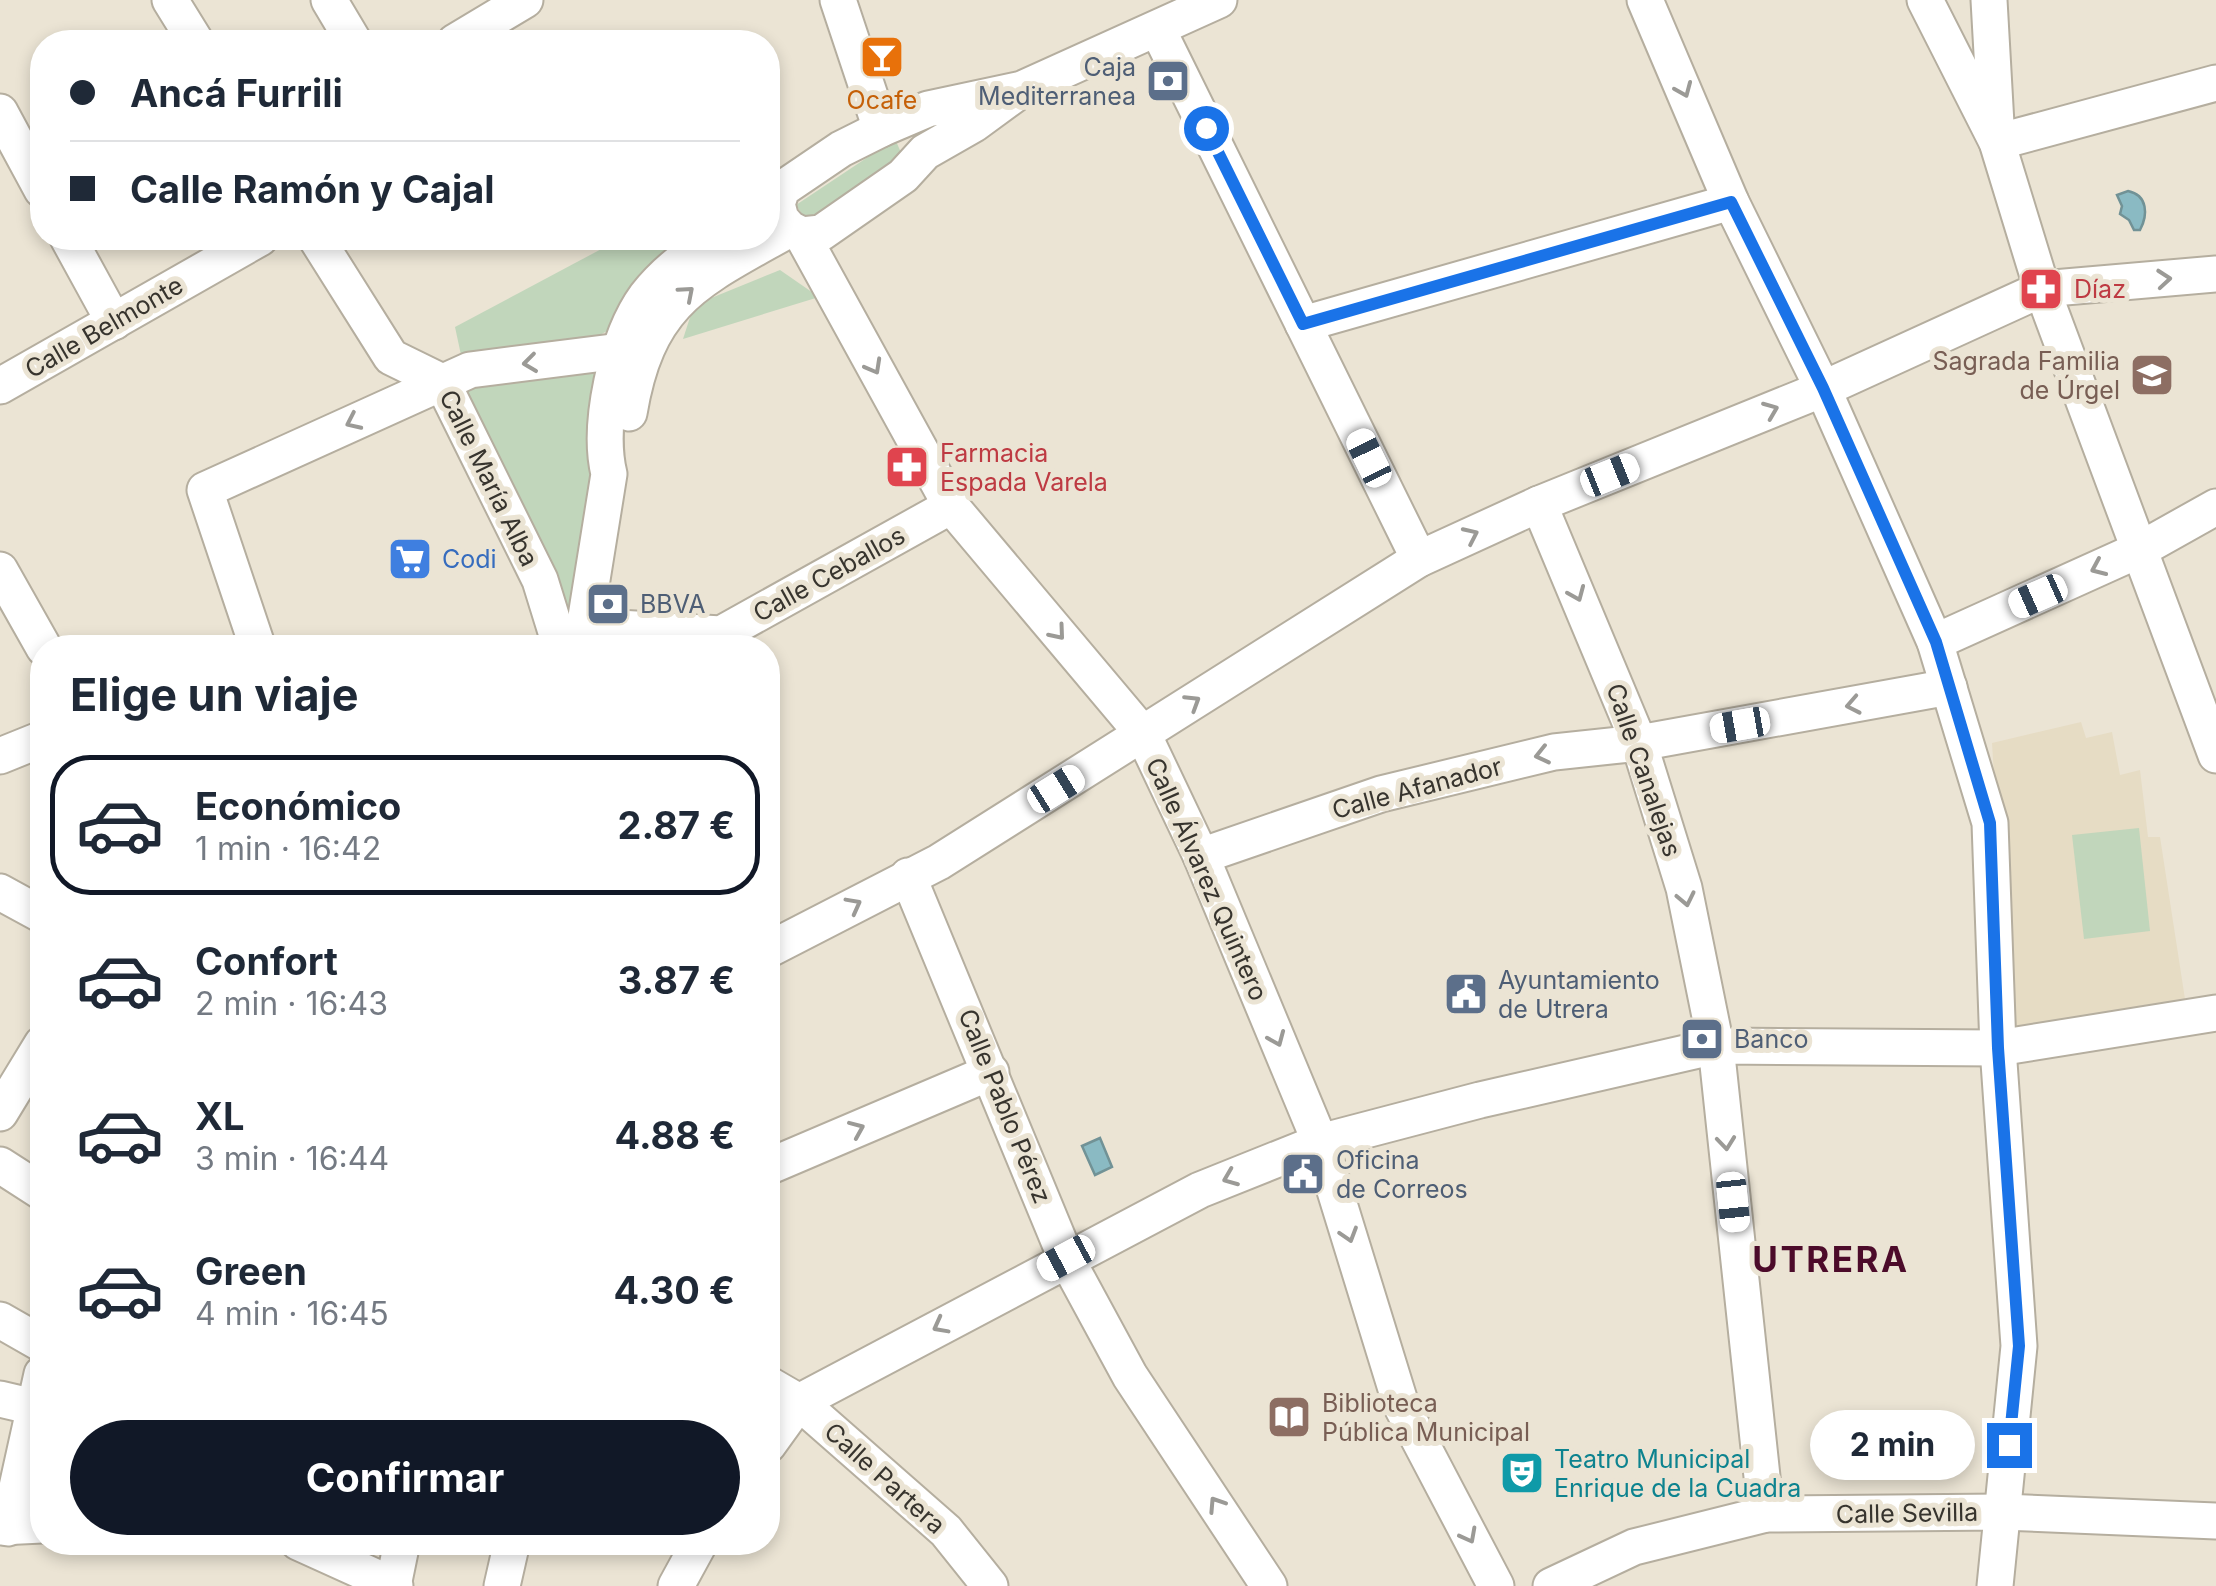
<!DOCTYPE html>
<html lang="es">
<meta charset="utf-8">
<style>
:root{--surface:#fff;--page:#f2f2f3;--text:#1f2937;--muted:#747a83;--line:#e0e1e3;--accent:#111827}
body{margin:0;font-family:Inter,sans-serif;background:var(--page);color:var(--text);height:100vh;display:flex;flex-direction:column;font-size:38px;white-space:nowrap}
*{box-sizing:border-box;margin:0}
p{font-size:32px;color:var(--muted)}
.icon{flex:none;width:55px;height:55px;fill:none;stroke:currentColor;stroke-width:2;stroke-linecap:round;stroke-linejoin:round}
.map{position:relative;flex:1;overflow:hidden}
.side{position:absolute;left:30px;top:635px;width:750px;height:920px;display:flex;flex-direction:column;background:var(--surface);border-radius:40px;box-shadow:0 5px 15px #0003}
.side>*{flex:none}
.guide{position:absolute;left:30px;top:30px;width:750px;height:220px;border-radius:40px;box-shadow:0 5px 15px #0003;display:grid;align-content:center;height:220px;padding:0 40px;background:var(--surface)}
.end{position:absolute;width:45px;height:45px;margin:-22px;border:12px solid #1a73e8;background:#fff;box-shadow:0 0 0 5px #fff}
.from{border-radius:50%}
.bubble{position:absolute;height:70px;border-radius:35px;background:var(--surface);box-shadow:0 5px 15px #0003;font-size:32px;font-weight:700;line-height:70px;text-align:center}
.car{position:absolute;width:30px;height:60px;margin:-30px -15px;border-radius:12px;box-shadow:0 0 8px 2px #0007;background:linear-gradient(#fff 24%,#345 0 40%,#fff 0 76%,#345 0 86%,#fff 0)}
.guide b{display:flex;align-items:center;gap:35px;height:95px;font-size:38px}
.guide b+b{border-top:2px solid var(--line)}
.guide i{width:25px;height:25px;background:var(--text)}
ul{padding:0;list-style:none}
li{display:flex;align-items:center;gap:30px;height:140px;margin:0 20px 15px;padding:0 20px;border:5px solid transparent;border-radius:40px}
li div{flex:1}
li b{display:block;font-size:38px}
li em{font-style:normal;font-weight:700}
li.on{border-color:var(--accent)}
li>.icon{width:90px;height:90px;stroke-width:1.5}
h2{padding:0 40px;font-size:45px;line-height:120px}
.cta{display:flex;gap:20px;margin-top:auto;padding:20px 40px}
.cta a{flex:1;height:115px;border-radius:60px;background:var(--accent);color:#fff;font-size:40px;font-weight:700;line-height:115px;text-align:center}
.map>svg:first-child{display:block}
</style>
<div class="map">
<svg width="2216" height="1586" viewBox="0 0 2216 1586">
<rect width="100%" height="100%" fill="#ebe4d4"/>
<!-- built -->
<polygon fill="#e6dcc4" points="2081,722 2086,738 2112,732 2120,775 2140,770 2148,837 2160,837 2187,1012 2010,1033 1992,743"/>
<!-- green -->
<g fill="#c1d6bb">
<polygon points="895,139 903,157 806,220 796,205"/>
<polygon points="622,238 683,238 618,325 567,353 464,369 455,327"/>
<polygon points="780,270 819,297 683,339 694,305"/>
<polygon points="605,364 577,647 451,386"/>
<polygon points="2139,828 2150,931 2084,939 2072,835"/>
</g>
<!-- water -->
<g fill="#8abac3" stroke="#719296" stroke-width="2.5">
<path d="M2128,191C2148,195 2148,215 2140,230H2134L2129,220L2120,214L2122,206L2117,195Z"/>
<polygon points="1100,1138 1112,1167 1095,1175 1082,1146"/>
</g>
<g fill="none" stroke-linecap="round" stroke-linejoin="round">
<defs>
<g id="minor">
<polyline points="170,0 196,42"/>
<polyline points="329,0 354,42"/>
<polyline points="838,0 881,129"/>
<polyline points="1645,0 1731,202 1823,389 1935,642 1990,823 1998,1048 2019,1346 1995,1586"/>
<polyline points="1925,0 1997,142 2042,289 2216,755"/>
<polyline points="1989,0 1997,142 2216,83"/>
<polyline points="1158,30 1419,559"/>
<polyline points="455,42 525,0"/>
<polyline points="1022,89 974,124 925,152 903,176 821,233 802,235 790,229 781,219 777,204 782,189 841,149 881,129 928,109 1022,89 1219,0"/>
<polyline points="0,112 42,190"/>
<polyline points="802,235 951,506 1143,734 1201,856 1320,1142 1401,1405 1496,1586"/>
<polyline points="68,238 114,322"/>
<polyline points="316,238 391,357 442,382 540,580 561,648"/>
<polyline points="1303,324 1731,202"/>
<polyline points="0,386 260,238"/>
<path d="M629,413C648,299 698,281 790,229"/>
<polyline points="1539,504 1639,743 1684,888 1716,1046 1766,1514"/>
<polyline points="0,570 44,648"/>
<polyline points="584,626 721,634 951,506"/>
<polyline points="1935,642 2141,549 2216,507"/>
<polyline points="258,648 205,490 470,370 620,351"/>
<path d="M581,648L609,474C597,425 616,337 646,296C665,272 691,252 717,238"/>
<polyline points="0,756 42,739"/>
<polyline points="1201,856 1381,794 1554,752 1639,743 1949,687"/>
<polyline points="908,876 1066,1258 1130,1376 1269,1586"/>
<polyline points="0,892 42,915"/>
<polyline points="768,950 939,862 1419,559 1539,504 1823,389 2042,289 2216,274"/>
<polyline points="0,1113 42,1044"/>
<polyline points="0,1165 42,1192"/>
<polyline points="768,1167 991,1072"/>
<polyline points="0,1320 42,1344"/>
<polyline points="768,1384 799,1402 946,1531 990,1586"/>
<polyline points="0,1399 34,1407"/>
<polyline points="768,1445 799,1402 1200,1190 1320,1142 1480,1100 1716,1046 1998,1048 2216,1013"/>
<polyline points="0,1527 42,1525"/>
<polyline points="8,1528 42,1374"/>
<polyline points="298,1542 395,1586"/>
<polyline points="393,1586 402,1542"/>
<polyline points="502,1586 512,1542"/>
<polyline points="676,1586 700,1542"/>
<polyline points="1551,1586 1634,1547 1766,1514 2002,1512 2216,1521"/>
</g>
</defs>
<!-- minor casing -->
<use href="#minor" stroke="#b5ae9f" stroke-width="39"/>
<!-- minor -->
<use href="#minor" stroke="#fff" stroke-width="35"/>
</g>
<!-- one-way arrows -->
<defs><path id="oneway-chevron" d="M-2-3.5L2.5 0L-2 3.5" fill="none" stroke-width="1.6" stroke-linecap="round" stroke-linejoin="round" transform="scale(2.5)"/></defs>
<g stroke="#9b9a96">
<use href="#oneway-chevron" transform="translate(1684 90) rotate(67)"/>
<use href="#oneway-chevron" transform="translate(2164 279) rotate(-5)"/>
<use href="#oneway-chevron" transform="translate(687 293) rotate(-41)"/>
<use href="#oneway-chevron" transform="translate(530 363) rotate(173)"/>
<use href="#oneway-chevron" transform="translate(874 367) rotate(61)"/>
<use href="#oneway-chevron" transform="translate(1771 410) rotate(-22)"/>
<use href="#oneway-chevron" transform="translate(353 422) rotate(155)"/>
<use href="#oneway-chevron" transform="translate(1471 535) rotate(-25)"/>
<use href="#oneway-chevron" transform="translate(2098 568) rotate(156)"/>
<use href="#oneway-chevron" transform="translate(1577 594) rotate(67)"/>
<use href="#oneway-chevron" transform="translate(1058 633) rotate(50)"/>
<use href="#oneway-chevron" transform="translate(1193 702) rotate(-32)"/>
<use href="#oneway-chevron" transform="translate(1853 705) rotate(169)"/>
<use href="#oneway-chevron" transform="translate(1542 755) rotate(167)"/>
<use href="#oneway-chevron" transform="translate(1686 899) rotate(78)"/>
<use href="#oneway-chevron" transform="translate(854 905) rotate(-28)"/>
<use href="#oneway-chevron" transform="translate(1277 1039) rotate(67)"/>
<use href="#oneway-chevron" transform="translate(857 1129) rotate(-23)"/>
<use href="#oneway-chevron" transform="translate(1726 1143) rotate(84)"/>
<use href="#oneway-chevron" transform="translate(1230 1178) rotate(158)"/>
<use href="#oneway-chevron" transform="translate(1349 1235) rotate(73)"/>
<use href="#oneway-chevron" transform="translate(940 1326) rotate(152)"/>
<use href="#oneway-chevron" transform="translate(1216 1504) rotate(-123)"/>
<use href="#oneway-chevron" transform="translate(1469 1536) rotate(62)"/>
</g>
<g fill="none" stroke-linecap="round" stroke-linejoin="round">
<!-- route -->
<polyline stroke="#1a73e8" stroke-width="12" points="1206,128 1303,324 1731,202 1823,388 1936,642 1990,823 1998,1048 2019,1346 2009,1445"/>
</g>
<!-- icons -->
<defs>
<symbol id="bar-square" viewBox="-11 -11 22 22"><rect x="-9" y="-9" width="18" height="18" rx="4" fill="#e8710a" stroke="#ebe4d4"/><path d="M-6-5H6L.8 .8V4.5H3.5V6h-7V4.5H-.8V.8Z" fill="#fff"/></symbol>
<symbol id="bank-square" viewBox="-11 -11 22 22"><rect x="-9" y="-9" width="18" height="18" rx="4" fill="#5c6f8a" stroke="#ebe4d4"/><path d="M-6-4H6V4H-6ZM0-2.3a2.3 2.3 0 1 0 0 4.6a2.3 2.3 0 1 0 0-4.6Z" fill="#fff"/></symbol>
<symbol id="pharmacy-square" viewBox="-11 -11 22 22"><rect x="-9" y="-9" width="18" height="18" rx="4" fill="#e0444e" stroke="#ebe4d4"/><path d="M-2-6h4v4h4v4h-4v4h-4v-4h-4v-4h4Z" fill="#fff"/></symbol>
<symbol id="school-square" viewBox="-11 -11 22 22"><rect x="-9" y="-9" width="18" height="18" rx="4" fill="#8d6e63" stroke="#ebe4d4"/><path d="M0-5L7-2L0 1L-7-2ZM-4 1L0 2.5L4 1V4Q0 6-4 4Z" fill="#fff"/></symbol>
<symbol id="supermarket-square" viewBox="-11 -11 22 22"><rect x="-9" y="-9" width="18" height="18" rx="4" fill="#3f7fe0" stroke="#ebe4d4"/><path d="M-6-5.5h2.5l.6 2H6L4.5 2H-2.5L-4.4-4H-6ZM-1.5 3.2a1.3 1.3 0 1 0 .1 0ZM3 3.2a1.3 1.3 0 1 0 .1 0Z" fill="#fff"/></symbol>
<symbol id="civic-square" viewBox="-11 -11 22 22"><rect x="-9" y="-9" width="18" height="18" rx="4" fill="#5c6f8a" stroke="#ebe4d4"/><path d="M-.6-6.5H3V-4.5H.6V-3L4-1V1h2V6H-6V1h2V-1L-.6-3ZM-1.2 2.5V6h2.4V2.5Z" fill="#fff"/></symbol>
<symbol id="library-square" viewBox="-11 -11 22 22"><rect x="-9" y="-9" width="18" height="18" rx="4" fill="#8d6e63" stroke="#ebe4d4"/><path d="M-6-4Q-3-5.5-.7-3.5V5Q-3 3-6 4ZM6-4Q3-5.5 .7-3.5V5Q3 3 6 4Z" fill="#fff"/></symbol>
<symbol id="theatre-square" viewBox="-11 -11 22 22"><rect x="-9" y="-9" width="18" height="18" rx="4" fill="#0f9aa8" stroke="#ebe4d4"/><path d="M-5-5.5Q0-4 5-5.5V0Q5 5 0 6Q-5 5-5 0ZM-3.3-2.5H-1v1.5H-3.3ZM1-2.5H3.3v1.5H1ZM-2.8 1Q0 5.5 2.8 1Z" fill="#fff"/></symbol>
</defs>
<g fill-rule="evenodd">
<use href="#bar-square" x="857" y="32" width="50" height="50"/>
<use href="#bank-square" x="1143" y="56" width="50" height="50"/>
<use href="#pharmacy-square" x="2016" y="264" width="50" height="50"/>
<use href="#school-square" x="2127" y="350" width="50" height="50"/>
<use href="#pharmacy-square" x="882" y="442" width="50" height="50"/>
<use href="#supermarket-square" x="385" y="534" width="50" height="50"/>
<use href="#bank-square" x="583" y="579" width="50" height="50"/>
<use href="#civic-square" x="1441" y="969" width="50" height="50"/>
<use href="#bank-square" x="1677" y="1014" width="50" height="50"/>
<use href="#civic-square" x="1278" y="1149" width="50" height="50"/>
<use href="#library-square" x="1264" y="1392" width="50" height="50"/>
<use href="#theatre-square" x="1497" y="1448" width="50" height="50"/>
</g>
<g text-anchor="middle" stroke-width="10" stroke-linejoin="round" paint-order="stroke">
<!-- service labels -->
<g font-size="25" fill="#4e5e75" stroke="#ebe4d4" text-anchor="start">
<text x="1136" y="76" text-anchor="end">Caja<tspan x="1136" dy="29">Mediterranea</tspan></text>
<text x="640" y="613">BBVA</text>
<text x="1498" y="989">Ayuntamiento<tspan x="1498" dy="29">de Utrera</tspan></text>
<text x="1734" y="1048">Banco</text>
<text x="1336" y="1169">Oficina<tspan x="1336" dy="29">de Correos</tspan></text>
</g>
<!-- food labels -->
<g font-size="25" fill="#c56008" stroke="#ebe4d4">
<text x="882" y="109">Ocafe</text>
</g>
<!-- health labels -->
<g font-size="25" fill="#be3a42" stroke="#ebe4d4" text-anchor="start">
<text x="2074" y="298">Díaz</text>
<text x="940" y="462">Farmacia<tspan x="940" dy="29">Espada Varela</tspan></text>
</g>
<!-- street labels -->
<g font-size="25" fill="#37342e" stroke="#ebe4d4">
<text transform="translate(104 327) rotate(-30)" y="9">Calle Belmonte</text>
<text transform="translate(489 478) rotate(64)" y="9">Calle María Alba</text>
<text transform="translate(829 574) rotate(-29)" y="9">Calle Ceballos</text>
<text transform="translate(1644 770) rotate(71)" y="9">Calle Canalejas</text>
<text transform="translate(1417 788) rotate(-15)" y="9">Calle Afanador</text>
<text transform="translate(1207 879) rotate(66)" y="9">Calle Álvarez Quintero</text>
<text transform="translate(1005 1106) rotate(68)" y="9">Calle Pablo Pérez</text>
<text transform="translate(885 1478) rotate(42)" y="9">Calle Partera</text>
<text transform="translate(1907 1513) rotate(-1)" y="9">Calle Sevilla</text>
</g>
<!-- education labels -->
<g font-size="25" fill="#785e54" stroke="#ebe4d4" text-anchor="end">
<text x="2120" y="370">Sagrada Familia<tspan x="2120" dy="29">de Úrgel</tspan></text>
<text x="1322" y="1412" text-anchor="start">Biblioteca<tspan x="1322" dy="29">Pública Municipal</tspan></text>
</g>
<!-- shop labels -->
<g font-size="25" fill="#366cbe" stroke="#ebe4d4" text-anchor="start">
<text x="442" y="568">Codi</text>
</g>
<!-- culture labels -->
<g font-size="25" fill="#0d838f" stroke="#ebe4d4" text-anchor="start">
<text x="1554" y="1468">Teatro Municipal<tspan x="1554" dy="29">Enrique de la Cuadra</tspan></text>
</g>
<!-- district labels -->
<g font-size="35" font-weight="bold" letter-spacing="2.5" fill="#4c0b2a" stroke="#ebe4d4">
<text x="1831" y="1272">UTRERA</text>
</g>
</g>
</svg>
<i class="end from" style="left:1206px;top:128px"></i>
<i class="end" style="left:2009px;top:1445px"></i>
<div class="bubble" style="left:1810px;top:1410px;width:165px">2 min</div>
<i class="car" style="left:1369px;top:458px;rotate:334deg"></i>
<i class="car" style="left:1610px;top:475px;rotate:68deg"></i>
<i class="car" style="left:2038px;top:596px;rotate:246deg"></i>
<i class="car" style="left:1740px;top:725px;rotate:260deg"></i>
<i class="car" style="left:1056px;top:789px;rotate:58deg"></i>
<i class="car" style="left:1733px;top:1202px;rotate:174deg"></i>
<i class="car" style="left:1066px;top:1258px;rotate:242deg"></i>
<div class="guide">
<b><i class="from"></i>Ancá Furrili</b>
<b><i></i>Calle Ramón y Cajal</b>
</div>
<section class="side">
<h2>Elige un viaje</h2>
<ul>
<li class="on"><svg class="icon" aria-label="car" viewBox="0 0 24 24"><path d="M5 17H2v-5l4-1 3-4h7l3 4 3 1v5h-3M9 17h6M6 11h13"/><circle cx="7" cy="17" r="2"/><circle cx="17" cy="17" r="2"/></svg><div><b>Económico</b><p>1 min · 16:42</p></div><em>2.87 €</em></li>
<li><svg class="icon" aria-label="car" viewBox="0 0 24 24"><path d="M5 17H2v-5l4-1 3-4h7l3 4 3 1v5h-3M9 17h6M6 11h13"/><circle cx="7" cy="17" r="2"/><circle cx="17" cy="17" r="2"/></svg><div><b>Confort</b><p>2 min · 16:43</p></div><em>3.87 €</em></li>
<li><svg class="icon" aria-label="car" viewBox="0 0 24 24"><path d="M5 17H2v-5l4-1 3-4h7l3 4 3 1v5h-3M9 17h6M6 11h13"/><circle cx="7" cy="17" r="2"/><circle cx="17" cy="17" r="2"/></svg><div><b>XL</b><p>3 min · 16:44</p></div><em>4.88 €</em></li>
<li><svg class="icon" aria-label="car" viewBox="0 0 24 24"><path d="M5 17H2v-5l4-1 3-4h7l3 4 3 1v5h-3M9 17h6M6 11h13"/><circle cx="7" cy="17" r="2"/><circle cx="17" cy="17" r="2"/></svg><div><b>Green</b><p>4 min · 16:45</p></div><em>4.30 €</em></li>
</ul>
<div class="cta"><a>Confirmar</a></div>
</section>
</div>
